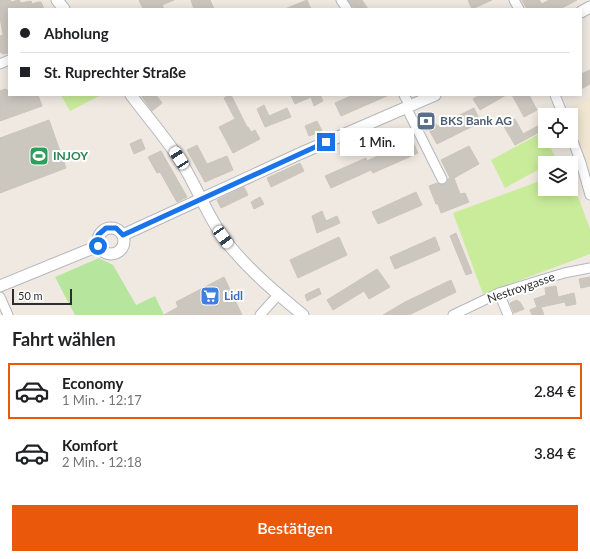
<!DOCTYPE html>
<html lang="de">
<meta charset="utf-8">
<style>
:root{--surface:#fff;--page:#f6f6f6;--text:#202124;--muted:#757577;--line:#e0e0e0;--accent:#ea580c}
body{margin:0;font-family:Lato,sans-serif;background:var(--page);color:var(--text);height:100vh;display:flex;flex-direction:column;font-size:15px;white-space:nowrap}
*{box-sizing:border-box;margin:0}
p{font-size:13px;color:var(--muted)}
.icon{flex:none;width:22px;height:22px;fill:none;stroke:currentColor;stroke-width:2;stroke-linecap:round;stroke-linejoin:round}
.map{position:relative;height:315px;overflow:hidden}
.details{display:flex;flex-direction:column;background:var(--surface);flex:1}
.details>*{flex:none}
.top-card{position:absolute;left:8px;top:8px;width:574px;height:88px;border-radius:0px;box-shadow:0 2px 10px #0003;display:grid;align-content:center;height:88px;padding:0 12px;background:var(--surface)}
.fabs{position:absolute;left:538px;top:108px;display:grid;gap:8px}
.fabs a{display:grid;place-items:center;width:40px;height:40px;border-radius:0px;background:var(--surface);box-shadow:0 2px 10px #0003;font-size:20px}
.scale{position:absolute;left:12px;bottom:10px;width:60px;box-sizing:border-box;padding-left:4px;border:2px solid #2e2e2e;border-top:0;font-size:11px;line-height:14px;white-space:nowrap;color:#2e2e2e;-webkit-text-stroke:3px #fff;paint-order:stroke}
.end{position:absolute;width:18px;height:18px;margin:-9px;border:5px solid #1a73e8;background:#fff;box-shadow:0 0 0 2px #fff}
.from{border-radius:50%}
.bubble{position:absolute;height:28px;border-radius:0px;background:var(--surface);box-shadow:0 2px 10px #0003;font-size:13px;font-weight:600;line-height:28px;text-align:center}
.car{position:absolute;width:12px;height:24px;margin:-12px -6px;border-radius:5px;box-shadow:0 0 3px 1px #0007;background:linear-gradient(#fff 24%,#345 0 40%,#fff 0 76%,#345 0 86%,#fff 0)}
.top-card b{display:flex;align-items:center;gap:14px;height:38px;font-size:15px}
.top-card b+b{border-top:1px solid var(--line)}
.top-card i{width:10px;height:10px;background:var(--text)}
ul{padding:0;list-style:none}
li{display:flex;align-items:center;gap:12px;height:56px;margin:0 8px 6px;padding:0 4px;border:2px solid transparent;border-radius:0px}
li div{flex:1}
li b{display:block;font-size:15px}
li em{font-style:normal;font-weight:600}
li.current{border-color:var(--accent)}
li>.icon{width:36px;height:36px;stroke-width:1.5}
h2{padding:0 12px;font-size:18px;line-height:48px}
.cta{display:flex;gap:8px;margin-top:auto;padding:8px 12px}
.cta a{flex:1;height:46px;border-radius:0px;background:var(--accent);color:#fff;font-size:16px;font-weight:600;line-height:46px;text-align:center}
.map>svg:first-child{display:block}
</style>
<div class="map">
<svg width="590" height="315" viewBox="0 0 590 315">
<rect width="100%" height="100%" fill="#efe9e1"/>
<!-- education -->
<polygon fill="#f0e6d1" points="590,97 590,179 571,124 571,115 568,115 566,109"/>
<!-- green -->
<polygon fill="#b6e59e" points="99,258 113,265 136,305 155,296 164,315 75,315 55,277"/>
<!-- pitch -->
<g fill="#c9ec9a">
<polygon points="61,95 101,95 70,111"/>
<polygon points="543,132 545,137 545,141 547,141 557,160 552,163 545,163 545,166 505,188 491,160"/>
<polygon points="571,178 590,229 590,254 483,294 453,213 545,179 545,189 571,189"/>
</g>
<!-- building -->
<g fill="#cbc7bf" stroke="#cbc5ba">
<polygon points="0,0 10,0 11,2 19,0 21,3 31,1 32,4 38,2 41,2 44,9 9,9 9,53 3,54 0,52 0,36 3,35 0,18"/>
<polygon points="139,0 174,0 162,5 164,9 143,9"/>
<polygon points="191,0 210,0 214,9 194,9"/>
<polygon points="307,0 311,9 285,9"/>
<polygon points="348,0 362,0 368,9 354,9"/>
<polygon points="468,0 492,0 472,9"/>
<polygon points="522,0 539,0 542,4 549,0 577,0 560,9 527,9"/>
<polygon points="590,70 590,84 581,89 581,74"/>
<polygon points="5,89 9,91 9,95 38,95 42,106 0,121 0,91"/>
<polygon points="141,95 156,95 162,103 152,111"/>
<polygon points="229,95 231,95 247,127 248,127 251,132 255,130 260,139 233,153 219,127 235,119 224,98"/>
<polygon points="291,95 320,95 323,101 314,106 311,97 295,104"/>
<polygon points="353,95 389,95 341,116 335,103"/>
<polygon points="480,95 506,95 480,110 473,99"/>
<polygon points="512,95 529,95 537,110 524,117"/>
<polygon points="264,105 269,116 287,108 291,117 265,127 257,109"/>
<polygon points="474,108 481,122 437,144 429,130 426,131 420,118 430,113 437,126"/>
<polygon points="515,119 523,134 545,122 545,129 515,145 503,125"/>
<polygon points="49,120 66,168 0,193 0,138"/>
<polygon points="317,121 322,131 309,136 305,126"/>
<polygon points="141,139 145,149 134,154 130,144"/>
<polygon points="412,140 418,153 373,173 371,170 331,188 325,176 366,158 367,161"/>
<polygon points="197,145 207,164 227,156 233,170 205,182 187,150"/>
<polygon points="469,146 479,164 454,178 460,194 465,193 469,202 441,213 438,204 436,204 429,186 437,183 442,185 447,183 448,179 450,178 441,160"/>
<polygon points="161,151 187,197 177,202 160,172 157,173 148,157"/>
<polygon points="300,163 304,171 271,187 267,178"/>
<polygon points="244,187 248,195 221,208 217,200"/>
<polygon points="416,192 422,205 378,224 372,212"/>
<polygon points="260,197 264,204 254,209 251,202"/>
<polygon points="322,211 326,221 337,216 340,223 317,233 312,216"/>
<polygon points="456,233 472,273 466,275 450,236"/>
<polygon points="339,237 347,255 298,278 290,260"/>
<polygon points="435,237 440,250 395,269 390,257"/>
<polygon points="377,269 390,287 369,299 364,291 333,310 327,300"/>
<polygon points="224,277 242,315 164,315 178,307 176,302"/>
<polygon points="590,277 590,286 581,288 579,279"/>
<polygon points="451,280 456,292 409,315 383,315 405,302"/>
<polygon points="556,286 558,297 574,293 576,304 566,306 565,302 541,307 544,315 532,315 530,310 537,307 534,299 546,295 545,288"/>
<polygon points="319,288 321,294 307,301 305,295"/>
<polygon points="517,300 519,302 520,302 524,309 514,313 510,303"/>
</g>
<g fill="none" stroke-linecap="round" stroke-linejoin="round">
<defs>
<g id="minor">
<polyline points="341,0 347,9"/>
<polyline points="514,0 519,9"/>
<polyline points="0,64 9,60"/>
<polyline points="404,95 410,106"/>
<polyline points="555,95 563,115"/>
<polyline points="406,107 442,179"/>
<polyline points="571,136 581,163 590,195"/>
<polyline points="499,293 508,315"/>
<polyline points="0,297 8,315"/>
<polyline points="260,315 278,295"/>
<polyline points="453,315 499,293 564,273 590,268"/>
</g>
<g id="tertiary">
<polyline points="57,0 64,9"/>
<polyline points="581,12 590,7"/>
<path d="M131,95C148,118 168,140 183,165C199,191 209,220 228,244C250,271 276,293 303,315"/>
<circle cx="111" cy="241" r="13"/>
<polyline points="123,235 299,154 435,95"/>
<polyline points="0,286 98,246"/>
</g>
</defs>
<!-- minor casing -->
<use href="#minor" stroke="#b4b7c1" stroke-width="11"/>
<!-- tertiary casing -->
<use href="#tertiary" stroke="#b4b7c1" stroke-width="13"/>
<!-- minor -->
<use href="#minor" stroke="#fff" stroke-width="9"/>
<!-- tertiary -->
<use href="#tertiary" stroke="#fff" stroke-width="11"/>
</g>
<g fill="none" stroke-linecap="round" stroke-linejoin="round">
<!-- route -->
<polyline stroke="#1a73e8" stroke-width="5" points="98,246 98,235 106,228 116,228 123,235 326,142"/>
</g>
<!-- icons -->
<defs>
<symbol id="bank-square" viewBox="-11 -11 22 22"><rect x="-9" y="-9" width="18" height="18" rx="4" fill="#5c6f8a" stroke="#fff"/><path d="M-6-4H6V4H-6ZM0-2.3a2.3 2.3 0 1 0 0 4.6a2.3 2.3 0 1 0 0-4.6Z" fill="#fff"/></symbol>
<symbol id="stadium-square" viewBox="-11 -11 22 22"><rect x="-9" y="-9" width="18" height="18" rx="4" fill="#2e9e5b" stroke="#fff"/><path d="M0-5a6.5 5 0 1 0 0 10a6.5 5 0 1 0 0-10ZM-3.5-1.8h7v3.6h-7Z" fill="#fff"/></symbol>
<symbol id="supermarket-square" viewBox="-11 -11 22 22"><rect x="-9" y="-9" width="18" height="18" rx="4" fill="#3f7fe0" stroke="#fff"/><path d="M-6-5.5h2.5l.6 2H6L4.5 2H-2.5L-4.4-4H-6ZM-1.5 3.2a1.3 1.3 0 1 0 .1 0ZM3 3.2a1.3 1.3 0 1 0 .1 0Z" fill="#fff"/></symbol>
</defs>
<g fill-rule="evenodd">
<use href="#bank-square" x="415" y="110" width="22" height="22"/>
<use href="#stadium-square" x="28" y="145" width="22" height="22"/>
<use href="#supermarket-square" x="199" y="285" width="22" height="22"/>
</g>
<g text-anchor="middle" stroke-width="4" stroke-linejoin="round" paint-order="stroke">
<!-- service labels -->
<g font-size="12" font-weight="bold" fill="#4e5e75" stroke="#fff" text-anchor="start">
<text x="440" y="125">BKS Bank AG</text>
</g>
<!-- leisure labels -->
<g font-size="12" font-weight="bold" fill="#27864d" stroke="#fff" text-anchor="start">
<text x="53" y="160">INJOY</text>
</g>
<!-- street labels -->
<g font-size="12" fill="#2e2e2e" stroke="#fff">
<text transform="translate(521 288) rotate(-19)" y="4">Nestroygasse</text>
</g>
<!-- shop labels -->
<g font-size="12" font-weight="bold" fill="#366cbe" stroke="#fff" text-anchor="start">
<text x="224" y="300">Lidl</text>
</g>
</g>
</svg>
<div class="fabs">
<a><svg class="icon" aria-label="locate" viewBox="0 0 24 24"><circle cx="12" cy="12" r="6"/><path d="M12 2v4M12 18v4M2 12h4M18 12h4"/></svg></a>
<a><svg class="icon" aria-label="layers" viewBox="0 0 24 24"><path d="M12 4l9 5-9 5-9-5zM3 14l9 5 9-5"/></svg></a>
</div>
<div class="scale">50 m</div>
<i class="end from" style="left:98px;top:246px"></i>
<i class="end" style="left:326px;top:142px"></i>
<div class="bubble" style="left:340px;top:128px;width:74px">1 Min.</div>
<i class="car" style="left:179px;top:158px;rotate:327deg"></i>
<i class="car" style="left:223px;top:237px;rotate:145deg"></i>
<div class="top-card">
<b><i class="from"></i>Abholung</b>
<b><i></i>St. Ruprechter Straße</b>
</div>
</div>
<section class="details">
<h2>Fahrt wählen</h2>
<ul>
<li class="current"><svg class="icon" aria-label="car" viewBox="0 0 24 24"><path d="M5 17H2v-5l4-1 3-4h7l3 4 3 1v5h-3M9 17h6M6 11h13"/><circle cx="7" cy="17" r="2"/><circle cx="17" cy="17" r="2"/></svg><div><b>Economy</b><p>1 Min. · 12:17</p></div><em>2.84 €</em></li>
<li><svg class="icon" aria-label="car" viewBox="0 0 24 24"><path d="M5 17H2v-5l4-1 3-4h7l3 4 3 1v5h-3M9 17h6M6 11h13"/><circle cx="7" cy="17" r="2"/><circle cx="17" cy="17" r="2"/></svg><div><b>Komfort</b><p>2 Min. · 12:18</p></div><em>3.84 €</em></li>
</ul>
<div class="cta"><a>Bestätigen</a></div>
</section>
